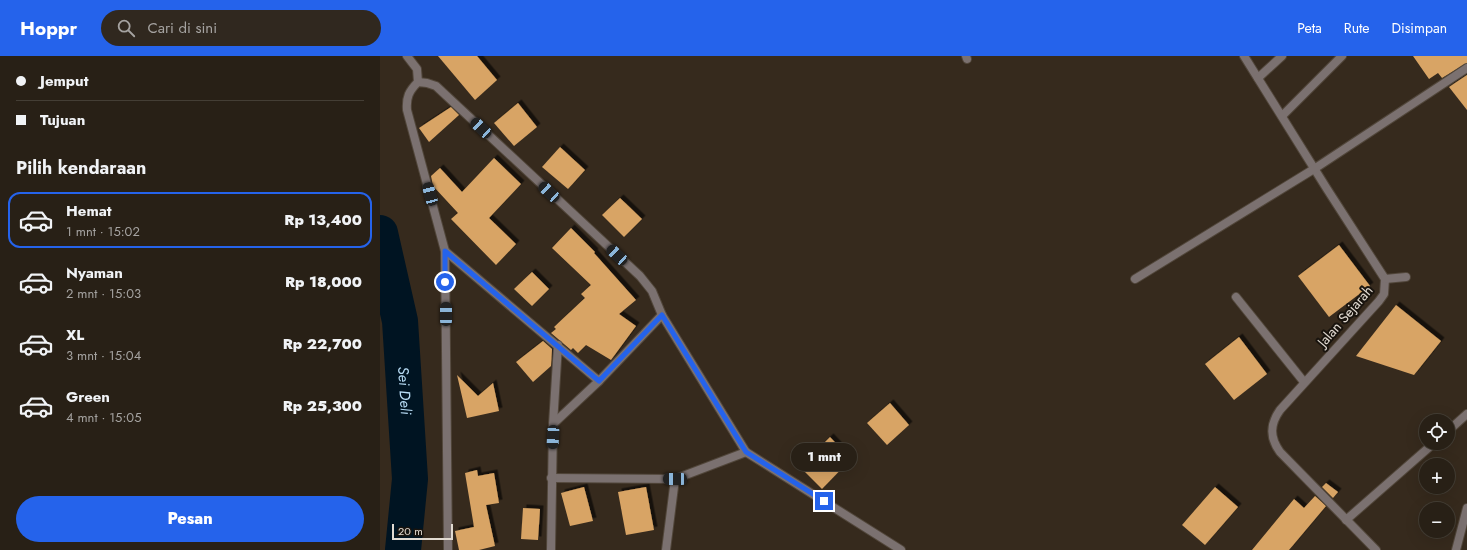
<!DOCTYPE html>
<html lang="id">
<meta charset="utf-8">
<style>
:root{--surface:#282016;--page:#30281f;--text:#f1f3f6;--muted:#a5a3a1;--line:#443e35;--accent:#2563eb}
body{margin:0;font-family:Jost,sans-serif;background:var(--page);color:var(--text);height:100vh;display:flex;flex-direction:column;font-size:15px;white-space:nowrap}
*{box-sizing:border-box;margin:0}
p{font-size:13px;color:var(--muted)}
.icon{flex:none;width:22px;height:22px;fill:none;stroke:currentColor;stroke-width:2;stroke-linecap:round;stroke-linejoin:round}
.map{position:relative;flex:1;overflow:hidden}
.sheet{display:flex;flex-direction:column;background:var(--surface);width:380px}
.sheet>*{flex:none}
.hud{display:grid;align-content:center;height:88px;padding:0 16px;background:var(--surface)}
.controls{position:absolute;left:1039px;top:358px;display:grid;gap:8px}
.controls a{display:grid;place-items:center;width:36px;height:36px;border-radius:50%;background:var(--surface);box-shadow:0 4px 16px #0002,0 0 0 1px var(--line);font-size:20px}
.scale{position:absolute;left:12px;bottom:10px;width:61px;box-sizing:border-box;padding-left:4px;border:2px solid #e1dad1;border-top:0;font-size:11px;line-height:14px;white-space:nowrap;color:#e1dad1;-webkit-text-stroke:3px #19140e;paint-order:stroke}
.end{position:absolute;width:18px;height:18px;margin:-9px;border:5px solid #2563eb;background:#fff;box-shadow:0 0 0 2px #fff}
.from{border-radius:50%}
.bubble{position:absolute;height:28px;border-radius:14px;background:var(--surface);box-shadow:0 4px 16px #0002,0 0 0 1px var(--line);font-size:13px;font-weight:800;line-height:28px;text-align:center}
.car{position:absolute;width:12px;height:24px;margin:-12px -6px;border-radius:5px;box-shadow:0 0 3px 1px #0007;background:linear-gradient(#222 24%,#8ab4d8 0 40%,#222 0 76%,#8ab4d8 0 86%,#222 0)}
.hud b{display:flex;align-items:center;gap:14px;height:38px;font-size:15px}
.hud b+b{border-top:1px solid var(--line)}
.hud i{width:10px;height:10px;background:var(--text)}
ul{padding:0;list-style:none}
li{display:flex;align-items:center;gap:12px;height:56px;margin:0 8px 6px;padding:0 8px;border:2px solid transparent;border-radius:12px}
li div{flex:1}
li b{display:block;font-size:15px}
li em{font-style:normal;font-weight:800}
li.current{border-color:var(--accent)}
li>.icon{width:36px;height:36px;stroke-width:1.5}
h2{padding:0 16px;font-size:18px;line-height:48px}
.button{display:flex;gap:8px;margin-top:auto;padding:8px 16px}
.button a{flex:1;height:46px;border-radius:24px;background:var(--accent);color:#fff;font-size:16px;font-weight:800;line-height:46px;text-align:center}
header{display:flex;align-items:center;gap:24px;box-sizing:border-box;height:56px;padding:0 20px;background:var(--accent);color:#fff}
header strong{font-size:19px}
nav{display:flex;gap:22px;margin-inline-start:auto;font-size:14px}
.search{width:280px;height:36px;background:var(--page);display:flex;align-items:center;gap:10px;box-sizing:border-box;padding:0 14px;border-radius:22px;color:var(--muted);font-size:15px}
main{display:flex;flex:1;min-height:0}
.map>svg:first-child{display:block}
</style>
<header>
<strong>Hoppr</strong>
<div class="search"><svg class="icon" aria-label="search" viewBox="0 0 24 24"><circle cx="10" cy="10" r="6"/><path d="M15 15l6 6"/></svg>Cari di sini</div>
<nav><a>Peta</a><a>Rute</a><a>Disimpan</a></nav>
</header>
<main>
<section class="sheet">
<div class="hud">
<b><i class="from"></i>Jemput</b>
<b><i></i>Tujuan</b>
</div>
<h2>Pilih kendaraan</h2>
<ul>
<li class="current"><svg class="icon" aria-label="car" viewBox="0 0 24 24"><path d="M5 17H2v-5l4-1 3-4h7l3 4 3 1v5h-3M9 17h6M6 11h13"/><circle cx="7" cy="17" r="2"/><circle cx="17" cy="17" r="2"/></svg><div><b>Hemat</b><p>1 mnt · 15:02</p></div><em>Rp 13,400</em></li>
<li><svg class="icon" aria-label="car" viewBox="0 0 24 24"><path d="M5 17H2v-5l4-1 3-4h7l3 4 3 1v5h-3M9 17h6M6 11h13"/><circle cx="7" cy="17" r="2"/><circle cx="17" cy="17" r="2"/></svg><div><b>Nyaman</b><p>2 mnt · 15:03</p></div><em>Rp 18,000</em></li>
<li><svg class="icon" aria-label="car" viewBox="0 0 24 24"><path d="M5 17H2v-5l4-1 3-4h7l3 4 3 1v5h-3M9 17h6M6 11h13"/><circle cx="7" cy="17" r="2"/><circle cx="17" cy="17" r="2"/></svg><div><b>XL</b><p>3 mnt · 15:04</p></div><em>Rp 22,700</em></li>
<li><svg class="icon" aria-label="car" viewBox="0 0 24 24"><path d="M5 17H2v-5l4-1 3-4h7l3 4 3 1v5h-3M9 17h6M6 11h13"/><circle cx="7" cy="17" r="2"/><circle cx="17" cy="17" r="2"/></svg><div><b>Green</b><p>4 mnt · 15:05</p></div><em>Rp 25,300</em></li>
</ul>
<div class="button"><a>Pesan</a></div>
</section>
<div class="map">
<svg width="1087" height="494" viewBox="0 0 1087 494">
<defs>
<filter id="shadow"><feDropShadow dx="3.5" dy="-3.5" stdDeviation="0" flood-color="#0009"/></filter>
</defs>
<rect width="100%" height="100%" fill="#362a1d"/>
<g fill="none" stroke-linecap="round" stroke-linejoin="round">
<!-- river -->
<path stroke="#001422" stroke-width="36" id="s1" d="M0,177L20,265L30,423L23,494"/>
</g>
<!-- building -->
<g fill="#d8a465" filter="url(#shadow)">
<polygon points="58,0 97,0 117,24 95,44"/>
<polygon points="1033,0 1087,0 1087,7 1062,22 1058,17 1049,23"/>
<polygon points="1087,19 1087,54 1069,31"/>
<polygon points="138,47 157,71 134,90 114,67"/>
<polygon points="71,51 79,59 49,86 39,72"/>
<polygon points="180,91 205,114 188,133 162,111"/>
<polygon points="114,102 141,128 109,162 136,188 116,209 71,163 78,157 53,130 51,120 60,112 82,136"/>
<polygon points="240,142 262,163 244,181 222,159"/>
<polygon points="191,172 215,196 214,197 256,244 239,258 256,270 231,304 206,289 198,297 193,292 191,294 171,277 176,273 174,271 205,242 201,238 211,229 172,192"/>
<polygon points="959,189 990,230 949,261 918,220"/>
<polygon points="152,216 169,233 152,250 134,233"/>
<polygon points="1016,249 1061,285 1034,319 976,300"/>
<polygon points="859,281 887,318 854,344 825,308"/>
<polygon points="163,285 172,293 171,310 153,326 136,306"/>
<polygon points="77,319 98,340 113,327 119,355 87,362"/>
<polygon points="510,347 529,369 507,389 487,367"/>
<polygon points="450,381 471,403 442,433 420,411"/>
<polygon points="97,414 98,420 114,417 119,447 106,449 115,490 99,494 79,494 75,475 94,471 85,417"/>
<polygon points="946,427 958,436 953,442 942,431"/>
<polygon points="204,431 213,465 190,470 181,437"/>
<polygon points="266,431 274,474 246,479 238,436"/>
<polygon points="835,431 858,451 825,489 802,469"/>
<polygon points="935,440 946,450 909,494 872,494 914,443 924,452"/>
<polygon points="143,452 160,453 158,484 141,483"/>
</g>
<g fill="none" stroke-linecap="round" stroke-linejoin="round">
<defs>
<g id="street">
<polyline points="27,0 37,13 38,26"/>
<polyline points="586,0 587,3"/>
<path d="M864,0L947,133L1005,223L1004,238L999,245L900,354C890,368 889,381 900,396L996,494"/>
<polyline points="878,22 902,0"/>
<polyline points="902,60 962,0"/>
<polyline points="65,195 219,325"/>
<polyline points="755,223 934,113 1087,12"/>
<polyline points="1005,223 1026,221"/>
<polyline points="856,241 924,326"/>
<polyline points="173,368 178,289"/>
<polyline points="1068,375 1087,358"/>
<polyline points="171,422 295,423 366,396"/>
<polyline points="966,464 1054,387"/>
<path d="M68,494L65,195L27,54C26,41 29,35 38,26L47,27L56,30L260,220L272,235L282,259L366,396L521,494"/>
<polyline points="171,494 173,368 219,325 282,259"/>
<polyline points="286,494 295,423"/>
<polyline points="1076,494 1087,452"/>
</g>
</defs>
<!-- street casing -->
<use href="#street" stroke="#51463a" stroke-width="10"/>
<!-- street -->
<use href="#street" stroke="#7b7170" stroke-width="8"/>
</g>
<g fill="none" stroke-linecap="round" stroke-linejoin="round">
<!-- route -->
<polyline stroke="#2563eb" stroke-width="5" points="65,226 65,195 219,325 282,259 366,396 444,445"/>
</g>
<g text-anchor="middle" stroke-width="4" stroke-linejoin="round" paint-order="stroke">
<!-- street labels -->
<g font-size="14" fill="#e1dad1" stroke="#19140e">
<text transform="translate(965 260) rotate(-49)" y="5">Jalan Sejarah</text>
</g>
<!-- water labels -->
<g font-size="15" font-style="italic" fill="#b7dcf5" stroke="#19140e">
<text dy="5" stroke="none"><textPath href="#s1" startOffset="160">Sei Deli</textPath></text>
</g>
</g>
</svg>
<div class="controls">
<a><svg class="icon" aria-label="locate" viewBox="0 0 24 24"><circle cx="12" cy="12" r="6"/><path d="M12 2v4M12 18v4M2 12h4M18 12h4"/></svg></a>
<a>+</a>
<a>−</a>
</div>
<div class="scale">20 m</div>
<i class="end from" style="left:65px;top:226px"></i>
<i class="end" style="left:444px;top:445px"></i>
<div class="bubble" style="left:411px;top:387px;width:66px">1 mnt</div>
<i class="car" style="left:101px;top:72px;rotate:313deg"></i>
<i class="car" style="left:169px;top:136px;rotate:313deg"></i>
<i class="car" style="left:50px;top:138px;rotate:345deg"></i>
<i class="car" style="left:237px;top:199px;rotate:313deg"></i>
<i class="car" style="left:66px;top:258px;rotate:0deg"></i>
<i class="car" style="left:173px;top:381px;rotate:183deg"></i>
<i class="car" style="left:295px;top:423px;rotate:271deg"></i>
</div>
</main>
